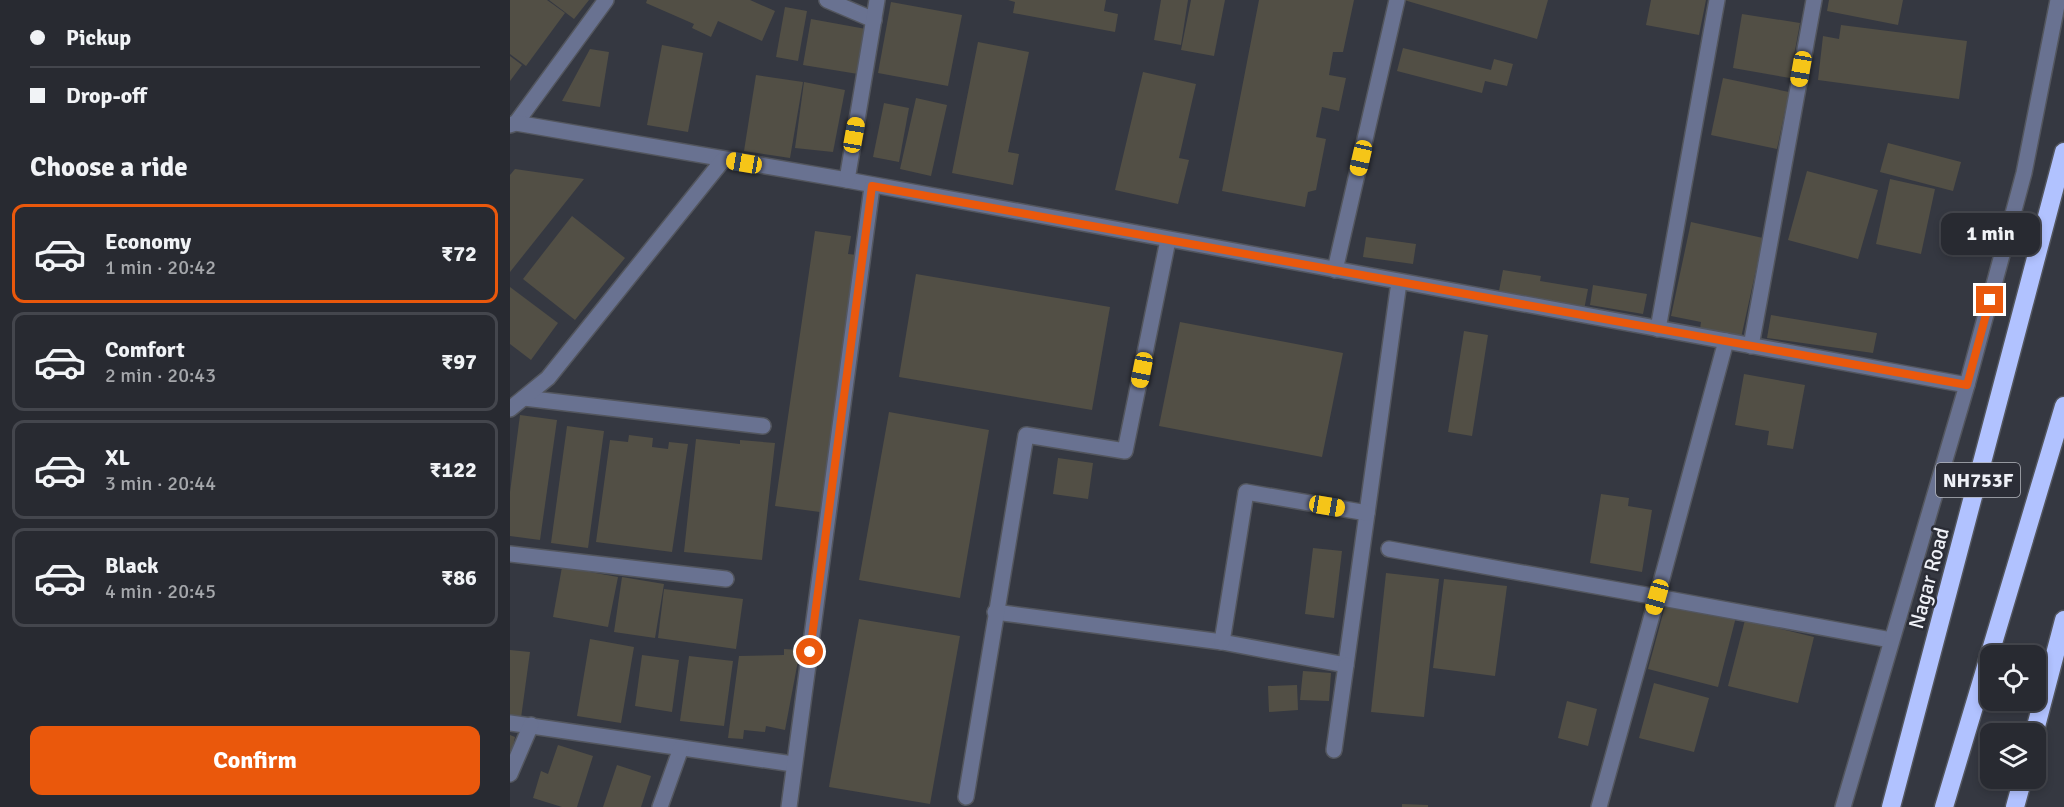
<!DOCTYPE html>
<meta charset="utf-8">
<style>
:root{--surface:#282a31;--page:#34363d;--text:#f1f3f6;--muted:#a5a7ab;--line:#44464d;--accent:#ea580c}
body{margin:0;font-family:Signika,sans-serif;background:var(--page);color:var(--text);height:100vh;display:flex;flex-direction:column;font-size:22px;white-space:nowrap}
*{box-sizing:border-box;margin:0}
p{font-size:20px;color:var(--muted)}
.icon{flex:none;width:33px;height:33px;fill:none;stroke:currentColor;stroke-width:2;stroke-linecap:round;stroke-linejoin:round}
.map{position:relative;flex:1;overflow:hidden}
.drawer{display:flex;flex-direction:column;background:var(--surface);width:510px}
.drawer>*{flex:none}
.hud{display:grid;align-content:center;height:132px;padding:0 30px;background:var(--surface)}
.fabs{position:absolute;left:1470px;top:645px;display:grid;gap:12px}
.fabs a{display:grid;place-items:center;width:66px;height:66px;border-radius:12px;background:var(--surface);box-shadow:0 3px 9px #0003,0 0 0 2px var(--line);font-size:30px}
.end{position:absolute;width:27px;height:27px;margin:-14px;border:8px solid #ea580c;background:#fff;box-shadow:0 0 0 3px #fff}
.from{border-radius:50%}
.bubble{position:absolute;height:42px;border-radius:12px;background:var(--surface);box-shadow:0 3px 9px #0003,0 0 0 2px var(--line);font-size:20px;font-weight:800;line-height:42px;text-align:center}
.car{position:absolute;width:18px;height:36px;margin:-18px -9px;border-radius:8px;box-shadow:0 0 4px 2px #0007;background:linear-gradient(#f5c518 24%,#345 0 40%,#f5c518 0 76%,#345 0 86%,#f5c518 0)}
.hud b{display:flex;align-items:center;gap:21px;height:57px;font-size:22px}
.hud b+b{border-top:2px solid var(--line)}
.hud i{width:15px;height:15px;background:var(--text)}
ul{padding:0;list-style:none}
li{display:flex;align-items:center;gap:18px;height:99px;margin:0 12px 9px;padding:0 18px;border:3px solid var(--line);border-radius:12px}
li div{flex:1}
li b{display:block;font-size:22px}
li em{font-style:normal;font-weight:800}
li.on{border-color:var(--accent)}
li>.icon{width:54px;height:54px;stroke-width:1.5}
h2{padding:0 30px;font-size:27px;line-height:72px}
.button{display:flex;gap:12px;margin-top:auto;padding:12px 30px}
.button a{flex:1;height:69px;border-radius:12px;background:var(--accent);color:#fff;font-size:24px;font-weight:800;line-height:69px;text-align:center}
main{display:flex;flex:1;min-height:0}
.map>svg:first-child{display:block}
</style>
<main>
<section class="drawer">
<div class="hud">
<b><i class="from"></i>Pickup</b>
<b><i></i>Drop-off</b>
</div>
<h2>Choose a ride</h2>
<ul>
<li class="on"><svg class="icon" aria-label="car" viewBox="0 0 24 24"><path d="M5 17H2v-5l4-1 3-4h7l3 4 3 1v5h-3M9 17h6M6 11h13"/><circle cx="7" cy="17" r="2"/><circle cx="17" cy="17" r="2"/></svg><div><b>Economy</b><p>1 min · 20:42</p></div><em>₹72</em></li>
<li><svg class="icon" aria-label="car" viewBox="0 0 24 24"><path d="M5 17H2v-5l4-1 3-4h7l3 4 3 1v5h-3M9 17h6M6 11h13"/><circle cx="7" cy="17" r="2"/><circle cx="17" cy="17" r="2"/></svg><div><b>Comfort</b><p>2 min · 20:43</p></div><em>₹97</em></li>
<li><svg class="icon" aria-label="car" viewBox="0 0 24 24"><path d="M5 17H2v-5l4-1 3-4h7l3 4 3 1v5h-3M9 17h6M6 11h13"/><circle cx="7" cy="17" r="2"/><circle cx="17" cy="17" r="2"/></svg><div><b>XL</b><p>3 min · 20:44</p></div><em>₹122</em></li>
<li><svg class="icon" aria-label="car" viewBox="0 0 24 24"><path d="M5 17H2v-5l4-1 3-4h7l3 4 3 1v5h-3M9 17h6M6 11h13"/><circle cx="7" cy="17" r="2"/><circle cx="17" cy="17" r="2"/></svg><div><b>Black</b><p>4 min · 20:45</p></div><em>₹86</em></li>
</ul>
<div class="button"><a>Confirm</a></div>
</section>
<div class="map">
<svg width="1554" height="807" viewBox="0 0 1554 807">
<rect width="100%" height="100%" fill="#353841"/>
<!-- building -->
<g fill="#524f45">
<polygon points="0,0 37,0 55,13 16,66 0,54"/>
<polygon points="39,0 79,0 64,19"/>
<polygon points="137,0 240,0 265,11 252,41 208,21 201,37 182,28 184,24 136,3"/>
<polygon points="498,0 596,0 594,11 608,14 605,32 503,13 505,2"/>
<polygon points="651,0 678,0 671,45 644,40"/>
<polygon points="681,0 715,0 704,56 671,50"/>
<polygon points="749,0 844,0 833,52 823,52 819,75 836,78 829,111 812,107 806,137 816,139 806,190 798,192 795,207 712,191"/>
<polygon points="894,0 1038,0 1027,39"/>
<polygon points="1141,0 1196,0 1189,35 1136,25"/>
<polygon points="1319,0 1393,0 1388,25 1317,11"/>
<polygon points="381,2 452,15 438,86 368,73"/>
<polygon points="275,7 297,11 288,61 266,57"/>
<polygon points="1232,14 1290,23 1280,78 1223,68"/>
<polygon points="301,19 356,29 348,74 293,65"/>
<polygon points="1331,25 1457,41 1449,99 1308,80 1313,36 1329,39"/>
<polygon points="468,42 519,52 498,152 509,154 503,185 442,173"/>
<polygon points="152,45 193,53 178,132 137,125"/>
<polygon points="893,48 981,70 984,59 1003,64 997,86 975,81 972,93 887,71"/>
<polygon points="80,49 99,52 90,107 52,101"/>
<polygon points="0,56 12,65 0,81"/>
<polygon points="633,72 686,84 669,158 679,160 668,204 605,190"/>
<polygon points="246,75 293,82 280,158 234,151"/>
<polygon points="1213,78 1279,92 1267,149 1201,135"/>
<polygon points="294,82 335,90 323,152 285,148"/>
<polygon points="406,98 437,105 421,176 390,169"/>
<polygon points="374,103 399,108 389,162 363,157"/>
<polygon points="1378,143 1451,162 1443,191 1370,172"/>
<polygon points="5,169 74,179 0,272 0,175"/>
<polygon points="1297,171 1368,190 1348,259 1278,240"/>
<polygon points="1380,179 1425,189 1411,254 1366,244"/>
<polygon points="62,216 115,258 65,320 13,279"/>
<polygon points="1181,222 1253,238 1231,338 1190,329 1191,322 1161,316"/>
<polygon points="305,231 341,236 338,254 347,255 310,512 265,506"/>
<polygon points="856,237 906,244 903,264 853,257"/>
<polygon points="993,270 1031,276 1030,281 1078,289 1074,310 988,296"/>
<polygon points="406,274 600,307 582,410 389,377"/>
<polygon points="1083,285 1137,294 1133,314 1080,305"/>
<polygon points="0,287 48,323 21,360 0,344"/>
<polygon points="1261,315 1367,333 1363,353 1257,338"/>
<polygon points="670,322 833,353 812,457 649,426"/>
<polygon points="954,331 978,335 962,436 938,432"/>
<polygon points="1234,374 1295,385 1283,449 1257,445 1259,431 1225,425"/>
<polygon points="379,412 479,430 450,598 349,580"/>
<polygon points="10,415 47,420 30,540 0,536 0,492"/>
<polygon points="57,426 94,431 78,548 41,543"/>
<polygon points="119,435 143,438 142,447 158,449 159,442 178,444 162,552 86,542 100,440 118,442"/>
<polygon points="186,439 230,444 230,440 265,443 252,560 174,552"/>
<polygon points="548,458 583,463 578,499 543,494"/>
<polygon points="1091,494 1119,498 1118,506 1142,510 1132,572 1080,563"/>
<polygon points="803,548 832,551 824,618 795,614"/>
<polygon points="52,567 108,577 98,627 43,617"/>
<polygon points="876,573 929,579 914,717 861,712"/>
<polygon points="112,577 154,584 145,638 104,632"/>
<polygon points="934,579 997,586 985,676 923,668"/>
<polygon points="154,589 233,599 226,649 148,638"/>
<polygon points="1157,599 1226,617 1208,687 1138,669"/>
<polygon points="349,619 450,636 420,804 319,787"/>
<polygon points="1235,620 1304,637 1288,703 1218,686"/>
<polygon points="80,639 124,647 111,723 67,716"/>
<polygon points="274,649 290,650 275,730 256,726 255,732 234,730 233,739 218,738 229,656 274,655"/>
<polygon points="0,650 20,652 11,718 0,716"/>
<polygon points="132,655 169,660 162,712 125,706"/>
<polygon points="179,656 223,661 214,726 170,721"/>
<polygon points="793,671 821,673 819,701 790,700"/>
<polygon points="1144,683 1199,698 1184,752 1129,738"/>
<polygon points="787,685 788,710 759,712 758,686"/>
<polygon points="1057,701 1087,709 1078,746 1048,738"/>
<polygon points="0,735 5,737 1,755 0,755"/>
<polygon points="48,745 83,756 67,807 52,807 23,798 31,771 38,774"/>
<polygon points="107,765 141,776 131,807 93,807"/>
<polygon points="892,804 918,805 918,807 892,807"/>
</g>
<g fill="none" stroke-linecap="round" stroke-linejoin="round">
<defs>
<g id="lane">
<polyline points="485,612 712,642 836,665 889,282"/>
<polyline points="712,642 736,492 857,513"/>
<polyline points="824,750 836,665"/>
<polyline points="456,797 516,435 615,451 658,240"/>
</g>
<g id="street">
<polyline points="317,0 364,20"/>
<polyline points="6,123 96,0"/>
<polyline points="0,125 6,123 337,180 1457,385"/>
<polyline points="337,180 367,0"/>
<polyline points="825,270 887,0"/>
<polyline points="1148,329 1207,0"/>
<polyline points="1241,346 1304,0"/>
<polyline points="14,398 253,426"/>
<polyline points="0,409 38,378 213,160"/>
<polyline points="879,549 1147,597 1216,341"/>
<polyline points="0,554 216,579"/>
<polyline points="0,723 283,764"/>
<polyline points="0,774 21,725"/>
<polyline points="150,807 171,748"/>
<polyline points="279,807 362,187"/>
<polyline points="1089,807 1147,597 1381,640"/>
<polyline points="1333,807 1457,385 1514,173 1548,0"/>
</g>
<g id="highway">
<polyline points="1524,734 1554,620"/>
<polyline points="1381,807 1554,152"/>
<polyline points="1434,807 1554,406"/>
<polyline points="1505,807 1513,778"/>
</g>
</defs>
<!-- lane casing -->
<use href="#lane" stroke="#53565e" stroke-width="18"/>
<!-- street casing -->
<use href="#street" stroke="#53565e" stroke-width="18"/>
<!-- highway casing -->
<use href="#highway" stroke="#53565e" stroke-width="21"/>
<!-- lane -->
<use href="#lane" stroke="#697291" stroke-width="15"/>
<!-- street -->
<use href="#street" stroke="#697291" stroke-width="15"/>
<!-- highway -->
<use href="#highway" stroke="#b1c2ff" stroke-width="18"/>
</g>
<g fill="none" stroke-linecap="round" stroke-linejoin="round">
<!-- route -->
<polyline stroke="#ea580c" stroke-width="8" points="300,652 362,186 1457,385 1480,300"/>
</g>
<g text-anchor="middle" stroke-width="5" stroke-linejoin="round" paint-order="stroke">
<!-- shield labels -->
<rect fill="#2b2d36" stroke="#b4b6bd" stroke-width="1.5" x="1426" y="463" width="84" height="34" rx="4.5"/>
<g font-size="20" font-weight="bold" fill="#eff1f7">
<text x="1468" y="487">NH753F</text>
</g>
<!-- street labels -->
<g font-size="21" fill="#eff1f7" stroke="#2b2d36">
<text transform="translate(1419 578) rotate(-75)" y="7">Nagar Road</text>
</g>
</g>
</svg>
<div class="fabs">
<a><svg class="icon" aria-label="locate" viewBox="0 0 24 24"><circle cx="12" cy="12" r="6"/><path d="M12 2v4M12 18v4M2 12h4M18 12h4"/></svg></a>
<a><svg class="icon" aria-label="layers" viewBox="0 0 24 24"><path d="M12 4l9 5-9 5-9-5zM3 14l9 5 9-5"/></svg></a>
</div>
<i class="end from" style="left:300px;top:652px"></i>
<i class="end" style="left:1480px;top:300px"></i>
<div class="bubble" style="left:1431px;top:213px;width:99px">1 min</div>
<i class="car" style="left:1291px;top:69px;rotate:190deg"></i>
<i class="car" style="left:344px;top:135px;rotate:10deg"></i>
<i class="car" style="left:851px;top:158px;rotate:193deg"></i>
<i class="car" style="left:234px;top:163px;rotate:280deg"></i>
<i class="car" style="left:632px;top:370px;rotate:191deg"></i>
<i class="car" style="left:817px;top:506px;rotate:100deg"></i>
<i class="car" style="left:1147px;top:597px;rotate:196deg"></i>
</div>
</main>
